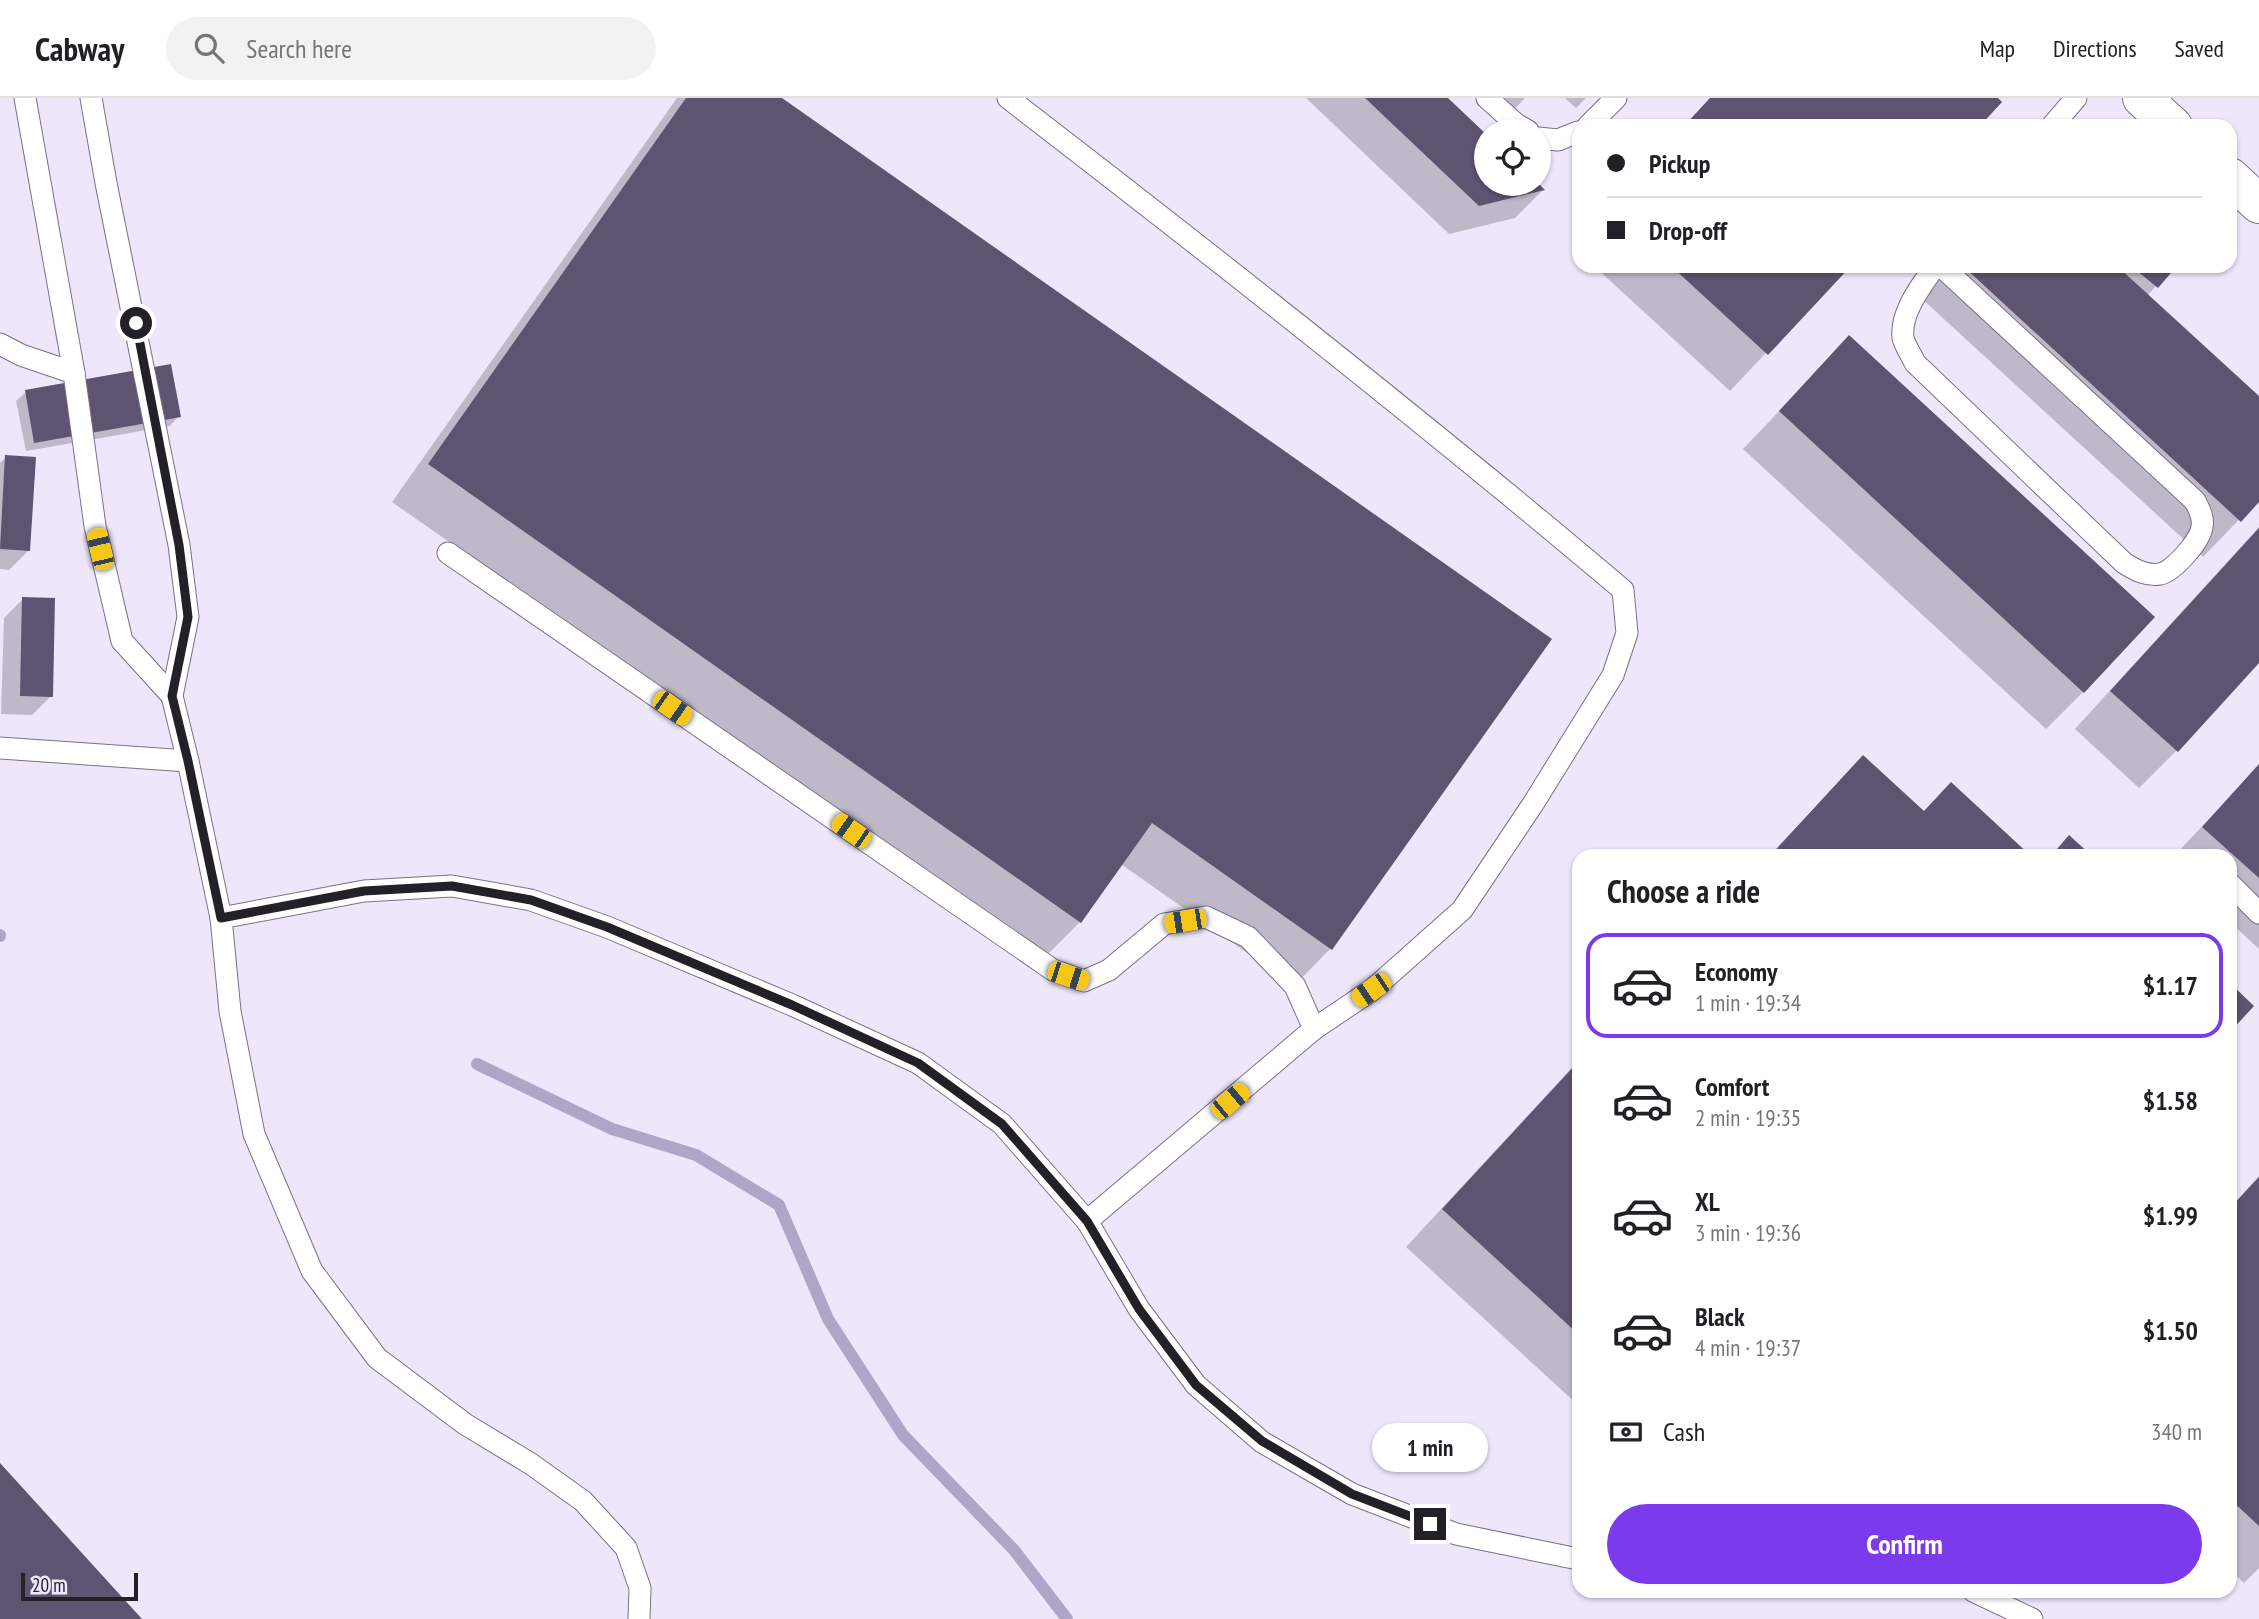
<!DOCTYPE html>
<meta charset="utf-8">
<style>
:root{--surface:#fff;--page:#f2f2f2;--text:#202124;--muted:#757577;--line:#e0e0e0;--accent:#7c3aed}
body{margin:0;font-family:"PT Sans Narrow",sans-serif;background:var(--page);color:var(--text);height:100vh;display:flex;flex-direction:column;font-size:26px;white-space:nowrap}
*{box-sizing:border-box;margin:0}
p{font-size:23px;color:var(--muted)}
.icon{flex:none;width:38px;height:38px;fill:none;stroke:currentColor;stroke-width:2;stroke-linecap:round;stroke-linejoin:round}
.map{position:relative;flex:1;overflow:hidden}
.drawer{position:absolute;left:1572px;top:751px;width:665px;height:749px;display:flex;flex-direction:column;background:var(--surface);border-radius:21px;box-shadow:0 2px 5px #0004}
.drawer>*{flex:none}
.hud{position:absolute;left:1572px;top:21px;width:665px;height:154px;border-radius:21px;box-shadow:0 2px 5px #0004;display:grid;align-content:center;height:154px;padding:0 35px;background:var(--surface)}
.tools{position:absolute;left:1474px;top:21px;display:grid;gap:14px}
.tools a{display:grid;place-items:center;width:77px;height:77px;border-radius:50%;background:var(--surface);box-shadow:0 2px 5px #0004;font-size:35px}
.scale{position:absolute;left:21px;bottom:18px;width:117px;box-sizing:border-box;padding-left:7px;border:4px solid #232028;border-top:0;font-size:19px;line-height:24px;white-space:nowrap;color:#232028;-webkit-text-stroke:5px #eee7fc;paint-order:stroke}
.end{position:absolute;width:32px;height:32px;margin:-16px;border:9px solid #232028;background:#fff;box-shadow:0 0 0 4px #fff}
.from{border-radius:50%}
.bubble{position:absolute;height:49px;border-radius:24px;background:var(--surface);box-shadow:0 2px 5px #0004;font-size:23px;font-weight:800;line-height:49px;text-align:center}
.car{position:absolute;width:21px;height:42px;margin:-21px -10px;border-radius:9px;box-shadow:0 0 5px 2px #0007;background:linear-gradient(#f5c518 24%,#345 0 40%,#f5c518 0 76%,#345 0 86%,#f5c518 0)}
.hud b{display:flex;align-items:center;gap:24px;height:66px;font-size:26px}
.hud b+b{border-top:2px solid var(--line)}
.hud i{width:18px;height:18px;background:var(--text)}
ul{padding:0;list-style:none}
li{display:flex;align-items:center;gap:21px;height:105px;margin:0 14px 10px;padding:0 21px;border:4px solid transparent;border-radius:21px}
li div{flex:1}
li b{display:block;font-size:26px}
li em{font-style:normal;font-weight:800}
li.on{border-color:var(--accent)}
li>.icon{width:63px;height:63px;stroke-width:1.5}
h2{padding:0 35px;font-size:32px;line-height:84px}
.pay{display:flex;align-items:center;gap:18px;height:77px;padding:0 35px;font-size:26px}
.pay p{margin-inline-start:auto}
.button{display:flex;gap:14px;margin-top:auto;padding:14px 35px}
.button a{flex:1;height:80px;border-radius:42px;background:var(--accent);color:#fff;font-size:28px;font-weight:800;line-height:80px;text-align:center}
header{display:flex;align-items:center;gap:42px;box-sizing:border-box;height:98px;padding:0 35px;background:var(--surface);border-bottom:2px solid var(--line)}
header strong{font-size:33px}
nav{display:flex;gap:38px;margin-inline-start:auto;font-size:24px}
.search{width:490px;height:63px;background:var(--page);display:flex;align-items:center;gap:18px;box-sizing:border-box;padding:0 24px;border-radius:38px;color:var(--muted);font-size:26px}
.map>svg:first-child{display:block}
</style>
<header>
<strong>Cabway</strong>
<div class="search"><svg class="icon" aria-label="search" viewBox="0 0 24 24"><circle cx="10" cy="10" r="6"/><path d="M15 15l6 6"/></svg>Search here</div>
<nav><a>Map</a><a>Directions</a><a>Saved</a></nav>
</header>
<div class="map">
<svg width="2259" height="1521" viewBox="0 0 2259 1521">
<rect width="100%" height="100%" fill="#eee7fc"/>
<!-- shadow -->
<g fill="#0003">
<polygon points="677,0 779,0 1331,850 1294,888 1121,766 1080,824 1043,861 392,404"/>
<polygon points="1306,0 1445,0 1486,86 1536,86 1543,92 1515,120 1449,136"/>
<polygon points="1479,0 1525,0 1505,21"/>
<polygon points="1565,0 1586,0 1576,10"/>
<polygon points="1578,142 1578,154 1573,148"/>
<polygon points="1594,168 1848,168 1730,293"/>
<polygon points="1949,168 2174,168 2147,198 2259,301 2259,401 2203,459 1920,199"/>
<polygon points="1850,239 2083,594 2046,631 1743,351"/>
<polygon points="26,294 179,318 170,328 26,353 16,303"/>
<polygon points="6,359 29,452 9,472 0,471 0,365"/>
<polygon points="2259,429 2259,563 2176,653 2139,690 2075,631"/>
<polygon points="23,501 51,598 32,617 1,616 4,520"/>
<polygon points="1863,659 1923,714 2029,758 1769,758"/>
<polygon points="2258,669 2259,670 2259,851 2230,824 2230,758 2174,758"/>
<polygon points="1578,963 1578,1307 1406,1149"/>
<polygon points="2259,1078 2259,1470 2244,1485 2230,1472 2230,1110"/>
</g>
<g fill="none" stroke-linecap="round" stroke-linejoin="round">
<!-- stream -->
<g stroke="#b0a5c7" stroke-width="12">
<polyline points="0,838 0,837"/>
<polyline points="477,966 612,1031 696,1057 779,1107 828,1221 903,1337 1014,1452 1067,1521"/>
</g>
</g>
<!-- building -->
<g fill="#5e5371">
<polygon points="686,0 782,0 1552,541 1332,852 1152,725 1081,825 428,366"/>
<polygon points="1365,0 1448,0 1486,36 1486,86 1539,86 1545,92 1479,108"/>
<polygon points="1710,0 1998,0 2002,4 1980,28 1684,28"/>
<polygon points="1671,168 1851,168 1768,257"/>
<polygon points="1963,168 2117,168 2259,298 2259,404 2241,424"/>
<polygon points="2131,168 2177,168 2158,190"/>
<polygon points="1849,237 2155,519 2084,595 1779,313"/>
<polygon points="171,266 181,319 34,345 25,292"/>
<polygon points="5,357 36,359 30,453 0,451"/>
<polygon points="2259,430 2259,565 2178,654 2110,593"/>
<polygon points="22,499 55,500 53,599 20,598"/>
<polygon points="1863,657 1924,713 1951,684 2031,758 1770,758"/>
<polygon points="2259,666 2259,780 2202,729"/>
<polygon points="2069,737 2092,758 2051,758"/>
<polygon points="2230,885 2254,908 2230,934"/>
<polygon points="1578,964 1578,1236 1442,1111"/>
<polygon points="2259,1079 2259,1428 2230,1401 2230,1110"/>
<polygon points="0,1365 142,1521 0,1521"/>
</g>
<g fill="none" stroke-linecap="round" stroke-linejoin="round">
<defs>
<g id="lane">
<polyline points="25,0 74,275 95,428 122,543 172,598"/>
<polyline points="91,0 106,85 179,447 188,519 172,598 188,663 221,820 364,793 452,788 531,802 607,829 792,907 918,965 1002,1026 1087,1123 1139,1211 1196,1287 1262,1344 1352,1396 1456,1436 1578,1461"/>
<path d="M1008,0C1216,160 1422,322 1623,492L1627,535L1613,577L1533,706L1462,812L1372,892L1314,931L1087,1123"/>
<polyline points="1487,0 1516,26 1528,33"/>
<polyline points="1588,28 1616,0"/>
<polyline points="2052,28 2076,0"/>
<polyline points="1538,40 1558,42 1578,34"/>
<path d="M1935,168C1922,187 1900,214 1903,240C1905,248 1912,258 1915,265L2124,465C2135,472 2146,478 2160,476C2173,474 2200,443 2202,429C2204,419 2199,411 2195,403L1941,168"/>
<polyline points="0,246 21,257 74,275"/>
<polyline points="448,455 1053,872 1084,883 1109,872 1164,826 1206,819 1248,839 1295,888 1314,931"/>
<polyline points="0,650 188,663"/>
<polyline points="2230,786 2259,815"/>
<polyline points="221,820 230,913 254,1036 312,1173 377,1260 465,1326 531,1366 583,1403 626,1450 640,1490 639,1521"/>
<polyline points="1973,1493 2032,1521"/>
</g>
<g id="street">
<polyline points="2142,0 2173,28"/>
<polyline points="2230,79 2259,106"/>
</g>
</defs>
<!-- lane casing -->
<use href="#lane" stroke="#787285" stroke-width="23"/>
<!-- street casing -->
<use href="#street" stroke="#787285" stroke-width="40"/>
<!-- lane -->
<use href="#lane" stroke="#fff" stroke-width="21"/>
<!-- street -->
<use href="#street" stroke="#fff" stroke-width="38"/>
</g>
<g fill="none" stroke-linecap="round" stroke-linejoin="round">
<!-- route -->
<polyline stroke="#232028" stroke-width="9" points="136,225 179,447 188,519 172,598 188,663 221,820 364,793 452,788 531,802 607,829 792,907 918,965 1002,1026 1087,1123 1139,1211 1196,1287 1262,1343 1352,1396 1430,1426"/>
</g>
</svg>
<div class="tools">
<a><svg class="icon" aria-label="locate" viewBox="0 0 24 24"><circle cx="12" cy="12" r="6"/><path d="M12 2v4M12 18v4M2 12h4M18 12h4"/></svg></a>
</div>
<div class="scale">20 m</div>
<i class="end from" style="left:136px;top:225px"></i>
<i class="end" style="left:1430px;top:1426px"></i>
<div class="bubble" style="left:1372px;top:1325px;width:116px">1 min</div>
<i class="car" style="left:100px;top:451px;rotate:347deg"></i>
<i class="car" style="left:672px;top:610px;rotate:125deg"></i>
<i class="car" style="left:851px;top:733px;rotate:305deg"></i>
<i class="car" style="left:1185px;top:823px;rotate:261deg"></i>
<i class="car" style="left:1068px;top:878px;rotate:108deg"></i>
<i class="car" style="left:1371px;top:892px;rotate:236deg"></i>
<i class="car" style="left:1230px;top:1003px;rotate:50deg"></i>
<div class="hud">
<b><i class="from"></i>Pickup</b>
<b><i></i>Drop-off</b>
</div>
<section class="drawer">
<h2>Choose a ride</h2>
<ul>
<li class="on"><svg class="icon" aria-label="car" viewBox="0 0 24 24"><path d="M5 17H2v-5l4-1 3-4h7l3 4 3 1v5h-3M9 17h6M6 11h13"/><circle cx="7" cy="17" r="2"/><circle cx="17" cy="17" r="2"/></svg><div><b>Economy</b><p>1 min · 19:34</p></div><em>$1.17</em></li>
<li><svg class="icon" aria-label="car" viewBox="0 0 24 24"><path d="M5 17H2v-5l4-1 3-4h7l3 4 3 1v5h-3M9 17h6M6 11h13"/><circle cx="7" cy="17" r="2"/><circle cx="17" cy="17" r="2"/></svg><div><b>Comfort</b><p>2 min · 19:35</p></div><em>$1.58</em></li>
<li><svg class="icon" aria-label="car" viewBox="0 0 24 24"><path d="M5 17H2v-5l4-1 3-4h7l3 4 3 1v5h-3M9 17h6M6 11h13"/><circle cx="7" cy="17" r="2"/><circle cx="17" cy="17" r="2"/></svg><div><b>XL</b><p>3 min · 19:36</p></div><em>$1.99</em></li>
<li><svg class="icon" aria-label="car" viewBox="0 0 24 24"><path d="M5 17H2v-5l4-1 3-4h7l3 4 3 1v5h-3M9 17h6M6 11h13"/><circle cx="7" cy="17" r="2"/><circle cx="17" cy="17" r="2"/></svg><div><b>Black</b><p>4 min · 19:37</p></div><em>$1.50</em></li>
</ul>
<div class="pay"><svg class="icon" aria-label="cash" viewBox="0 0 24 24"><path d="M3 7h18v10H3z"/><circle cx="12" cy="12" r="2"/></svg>Cash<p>340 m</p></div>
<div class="button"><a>Confirm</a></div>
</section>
</div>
